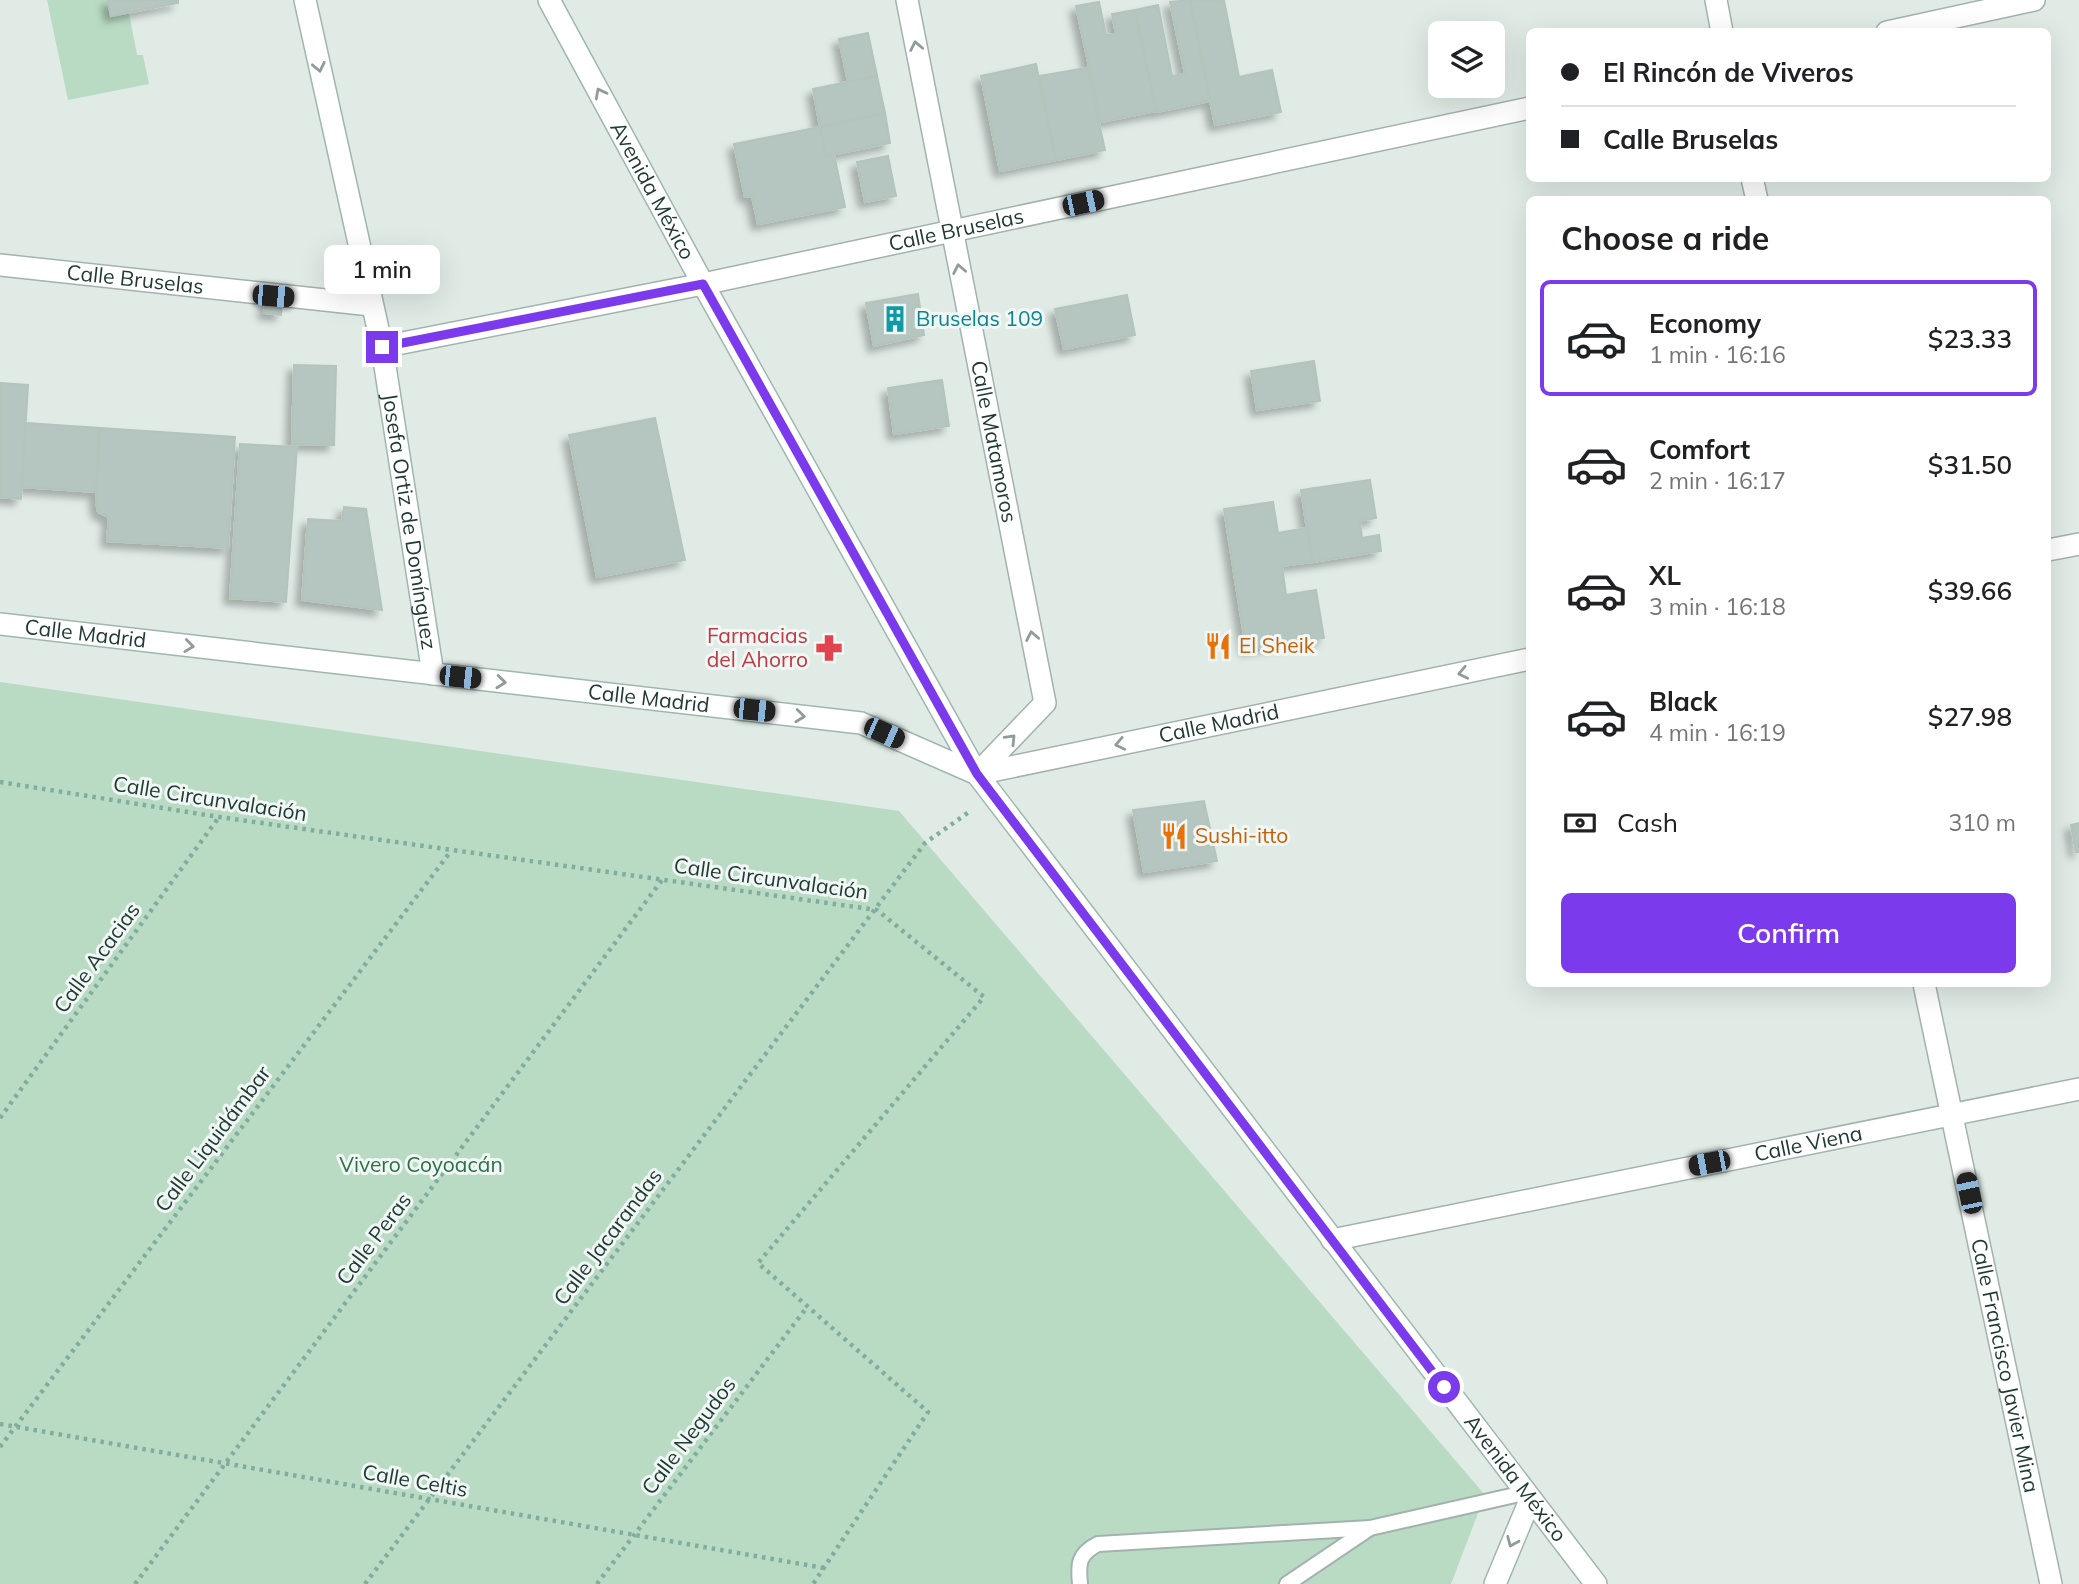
<!DOCTYPE html>
<meta charset="utf-8">
<style>
:root{--surface:#fff;--page:#f6f6f6;--text:#202124;--muted:#757577;--line:#e0e0e0;--accent:#7c3aed}
body{margin:0;font-family:Mulish,sans-serif;background:var(--page);color:var(--text);height:100vh;display:flex;flex-direction:column;font-size:26px;white-space:nowrap}
*{box-sizing:border-box;margin:0}
p{font-size:23px;color:var(--muted)}
.icon{flex:none;width:38px;height:38px;fill:none;stroke:currentColor;stroke-width:2;stroke-linecap:round;stroke-linejoin:round}
.map{position:relative;flex:1;overflow:hidden}
.panel{position:absolute;left:1526px;top:196px;width:525px;height:791px;display:flex;flex-direction:column;background:var(--surface);border-radius:10px;box-shadow:0 7px 28px #0002}
.panel>*{flex:none}
.banner{position:absolute;left:1526px;top:28px;width:525px;height:154px;border-radius:10px;box-shadow:0 7px 28px #0002;display:grid;align-content:center;height:154px;padding:0 35px;background:var(--surface)}
.fabs{position:absolute;left:1428px;top:21px;display:grid;gap:14px}
.fabs a{display:grid;place-items:center;width:77px;height:77px;border-radius:10px;background:var(--surface);box-shadow:0 7px 28px #0002;font-size:35px}
.end{position:absolute;width:32px;height:32px;margin:-16px;border:9px solid #7c3aed;background:#fff;box-shadow:0 0 0 4px #fff}
.from{border-radius:50%}
.bubble{position:absolute;height:49px;border-radius:10px;background:var(--surface);box-shadow:0 7px 28px #0002;font-size:23px;font-weight:600;line-height:49px;text-align:center}
.car{position:absolute;width:21px;height:42px;margin:-21px -10px;border-radius:9px;box-shadow:0 0 5px 2px #0007;background:linear-gradient(#222 24%,#8ab4d8 0 40%,#222 0 76%,#8ab4d8 0 86%,#222 0)}
.banner b{display:flex;align-items:center;gap:24px;height:66px;font-size:26px}
.banner b+b{border-top:2px solid var(--line)}
.banner i{width:18px;height:18px;background:var(--text)}
ul{padding:0;list-style:none}
li{display:flex;align-items:center;gap:21px;height:116px;margin:0 14px 10px;padding:0 21px;border:4px solid transparent;border-radius:10px}
li div{flex:1}
li b{display:block;font-size:26px}
li em{font-style:normal;font-weight:600}
li.active{border-color:var(--accent)}
li>.icon{width:63px;height:63px;stroke-width:1.5}
h2{padding:0 35px;font-size:32px;line-height:84px}
.pay{display:flex;align-items:center;gap:18px;height:77px;padding:0 35px;font-size:26px}
.pay p{margin-inline-start:auto}
.primary-button{display:flex;gap:14px;margin-top:auto;padding:14px 35px}
.primary-button a{flex:1;height:80px;border-radius:10px;background:var(--accent);color:#fff;font-size:28px;font-weight:600;line-height:80px;text-align:center}
.map>svg:first-child{display:block}
</style>
<div class="map">
<svg width="2079" height="1584" viewBox="0 0 2079 1584">
<defs>
<filter id="shadow"><feDropShadow dx="-6" dy="6" stdDeviation="3.5" flood-color="#0004"/></filter>
</defs>
<rect width="100%" height="100%" fill="#e0ebe6"/>
<!-- green -->
<g fill="#b9dbc3">
<polygon points="47,0 108,0 111,16 129,13 137,55 143,55 149,84 68,100"/>
<polygon points="0,682 899,811 1485,1495 1451,1584 0,1584"/>
</g>
<!-- building -->
<g fill="#b5c5bf" stroke="#b3c4bd" stroke-width="2" filter="url(#shadow)">
<polygon points="108,0 178,0 178,3 111,16"/>
<polygon points="1190,0 1224,0 1239,77 1272,70 1281,112 1215,125"/>
<polygon points="1190,0 1210,101 1156,112 1135,10 1158,5 1172,76 1185,74 1170,2"/>
<polygon points="1099,2 1106,35 1116,34 1112,14 1135,10 1156,111 1101,122 1076,6"/>
<polygon points="868,33 877,76 848,82 839,39"/>
<polygon points="1036,64 1056,160 1000,171 981,76"/>
<polygon points="1087,68 1105,150 1056,160 1039,76"/>
<polygon points="877,76 885,113 820,127 813,89"/>
<polygon points="885,113 890,143 826,156 820,127"/>
<polygon points="820,127 826,156 834,154 845,207 758,224 752,196 745,197 734,144"/>
<polygon points="888,156 896,196 865,202 857,162"/>
<polygon points="918,294 924,335 874,346 866,303"/>
<polygon points="1127,295 1135,335 1064,349 1055,309"/>
<polygon points="266,300 282,301 281,315 264,313"/>
<polygon points="1314,361 1320,401 1257,410 1251,371"/>
<polygon points="294,365 336,366 334,445 292,444"/>
<polygon points="942,380 949,426 894,434 888,388"/>
<polygon points="0,383 28,385 21,499 0,497"/>
<polygon points="655,418 685,560 597,577 569,435"/>
<polygon points="26,423 100,428 96,492 22,487"/>
<polygon points="100,428 235,437 228,548 107,541 109,517 98,512 96,502"/>
<polygon points="240,444 297,447 286,602 230,598"/>
<polygon points="1370,480 1376,518 1360,521 1362,538 1379,535 1381,551 1312,562 1301,490"/>
<polygon points="1273,502 1278,533 1307,528 1312,562 1282,566 1286,595 1316,590 1324,638 1246,649 1224,509"/>
<polygon points="344,507 366,509 382,610 302,600 308,519 342,521"/>
<polygon points="1204,801 1217,861 1144,872 1133,810"/>
<polygon points="2079,823 2079,852 2076,852 2071,825"/>
</g>
<g fill="none" stroke-linecap="round" stroke-linejoin="round">
<defs>
<g id="lane">
<path d="M1080,1584C1078,1564 1078,1554 1098,1544L1370,1528L1524,1493"/>
<polyline points="1287,1584 1370,1528"/>
</g>
<g id="street">
<path id="s1" d="M907,0L1045,703L977,774"/>
<polyline points="1716,0 1722,32"/>
<polyline points="1887,32 2034,0"/>
<polyline points="1752,178 1757,200"/>
<path id="s2" d="M0,265L371,305"/>
<path id="s3" d="M382,347L703,284L1530,108"/>
<polyline points="2048,550 2079,544"/>
<path id="s4" d="M977,774L1530,659"/>
<path id="s5" d="M1924,984L2051,1584"/>
<path id="s6" d="M1332,1240L2079,1089"/>
</g>
<g id="secondary">
<path id="s7" d="M305,0L382,347L433,674"/>
<path id="s8" d="M549,0L703,284L977,774L1596,1584"/>
<path id="s9" d="M0,624L861,723L977,774"/>
<polyline points="1495,1584 1530,1500"/>
</g>
</defs>
<!-- lane casing -->
<use href="#lane" stroke="#a3b2ad" stroke-width="18"/>
<!-- street casing -->
<use href="#street" stroke="#a3b2ad" stroke-width="24"/>
<!-- secondary casing -->
<use href="#secondary" stroke="#9fb6ae" stroke-width="24"/>
<!-- path -->
<g stroke="#81ada0" stroke-width="4.5" stroke-dasharray="3.5 5" stroke-linecap="butt">
<polyline points="0,782 219,817 877,910 984,997 758,1263 928,1412 813,1584"/>
<polyline points="0,1118 219,817"/>
<polyline points="0,1424 824,1568"/>
<polyline points="0,1447 451,851"/>
<polyline points="135,1584 662,880"/>
<polyline points="365,1584 925,843 969,812"/>
<polyline points="597,1584 807,1307"/>
</g>
<!-- lane -->
<use href="#lane" stroke="#fff" stroke-width="14"/>
<!-- street -->
<use href="#street" stroke="#fff" stroke-width="21"/>
<!-- secondary -->
<use href="#secondary" stroke="#fff" stroke-width="21"/>
</g>
<!-- one-way arrows -->
<defs><path id="oneway-chevron" d="M-2-3.5L2.5 0L-2 3.5" fill="none" stroke-width="1.6" stroke-linecap="round" stroke-linejoin="round" transform="scale(1.75)"/></defs>
<g stroke="#909c9a">
<use href="#oneway-chevron" transform="translate(916 46) rotate(-101)"/>
<use href="#oneway-chevron" transform="translate(319 67) rotate(78)"/>
<use href="#oneway-chevron" transform="translate(600 93) rotate(-118)"/>
<use href="#oneway-chevron" transform="translate(959 269) rotate(-101)"/>
<use href="#oneway-chevron" transform="translate(1032 636) rotate(-101)"/>
<use href="#oneway-chevron" transform="translate(189 646) rotate(7)"/>
<use href="#oneway-chevron" transform="translate(1463 673) rotate(168)"/>
<use href="#oneway-chevron" transform="translate(501 682) rotate(6)"/>
<use href="#oneway-chevron" transform="translate(800 716) rotate(6)"/>
<use href="#oneway-chevron" transform="translate(1011 739) rotate(-46)"/>
<use href="#oneway-chevron" transform="translate(1120 744) rotate(168)"/>
<use href="#oneway-chevron" transform="translate(1512 1542) rotate(113)"/>
</g>
<g fill="none" stroke-linecap="round" stroke-linejoin="round">
<!-- route -->
<polyline stroke="#7c3aed" stroke-width="9" points="382,347 703,284 977,774 1444,1387"/>
</g>
<!-- icons -->
<defs>
<symbol id="building-bare" viewBox="-9 -9 18 18"><path d="M-4-6H4V6H1V3H-1V6H-4ZM-2.5-4.3h1.7v1.8h-1.7ZM.8-4.3h1.7v1.8H.8ZM-2.5-1h1.7V.8h-1.7ZM.8-1h1.7V.8H.8Z" fill="#0f9aa8" stroke="#f0f7f4" stroke-width="2.5" paint-order="stroke"/></symbol>
<symbol id="restaurant-bare" viewBox="-9 -9 18 18"><path d="M-5-6h1v4h1v-4h1v4h1v-4h1v5L-1.5 .5V6h-2V.5L-5-1ZM5-6V6H3V1.5H1.5Q1.5-4 5-6Z" fill="#e8710a" stroke="#f0f7f4" stroke-width="2.5" paint-order="stroke"/></symbol>
<symbol id="pharmacy-bare" viewBox="-9 -9 18 18"><path d="M-2-6h4v4h4v4h-4v4h-4v-4h-4v-4h4Z" fill="#e0444e" stroke="#f0f7f4" stroke-width="2.5" paint-order="stroke"/></symbol>
</defs>
<g fill-rule="evenodd">
<use href="#building-bare" x="876" y="300" width="38" height="38"/>
<use href="#restaurant-bare" x="1199" y="627" width="38" height="38"/>
<use href="#pharmacy-bare" x="810" y="629" width="38" height="38"/>
<use href="#restaurant-bare" x="1155" y="817" width="38" height="38"/>
</g>
<g text-anchor="middle" stroke-width="6" stroke-linejoin="round" paint-order="stroke">
<!-- street labels -->
<g font-size="21" fill="#213a34" stroke="#f0f7f4">
<text dy="7" stroke="none"><textPath href="#s8" startOffset="217">Avenida México</textPath></text>
<text dy="7" stroke="none"><textPath href="#s3" startOffset="586">Calle Bruselas</textPath></text>
<text dy="7" stroke="none"><textPath href="#s2" startOffset="136">Calle Bruselas</textPath></text>
<text dy="7" stroke="none"><textPath href="#s1" startOffset="450">Calle Matamoros</textPath></text>
<text dy="7" stroke="none"><textPath href="#s7" startOffset="532">Josefa Ortiz de Domínguez</textPath></text>
<text dy="7" stroke="none"><textPath href="#s9" startOffset="86">Calle Madrid</textPath></text>
<text dy="7" stroke="none"><textPath href="#s9" startOffset="653">Calle Madrid</textPath></text>
<text dy="7" stroke="none"><textPath href="#s4" startOffset="247">Calle Madrid</textPath></text>
<text transform="translate(210 799) rotate(9)" y="7">Calle Circunvalación</text>
<text transform="translate(771 879) rotate(8)" y="7">Calle Circunvalación</text>
<text transform="translate(97 958) rotate(-54)" y="7">Calle Acacias</text>
<text transform="translate(213 1139) rotate(-53)" y="7">Calle Liquidámbar</text>
<text dy="7" stroke="none"><textPath href="#s6" startOffset="486">Calle Viena</textPath></text>
<text transform="translate(608 1237) rotate(-53)" y="7">Calle Jacarandas</text>
<text transform="translate(374 1239) rotate(-53)" y="7">Calle Peras</text>
<text dy="7" stroke="none"><textPath href="#s5" startOffset="390">Calle Francisco Javier Mina</textPath></text>
<text transform="translate(689 1436) rotate(-53)" y="7">Calle Negudos</text>
<text dy="7" stroke="none"><textPath href="#s8" startOffset="1771">Avenida México</textPath></text>
<text transform="translate(415 1481) rotate(10)" y="7">Calle Celtis</text>
</g>
<!-- culture labels -->
<g font-size="21" fill="#0d838f" stroke="#f0f7f4" text-anchor="start">
<text x="916" y="326">Bruselas 109</text>
</g>
<!-- health labels -->
<g font-size="21" fill="#be3a42" stroke="#f0f7f4" text-anchor="end">
<text x="808" y="643">Farmacias<tspan x="808" dy="24">del Ahorro</tspan></text>
</g>
<!-- food labels -->
<g font-size="21" fill="#c56008" stroke="#f0f7f4" text-anchor="start">
<text x="1239" y="653">El Sheik</text>
<text x="1195" y="843">Sushi-itto</text>
</g>
<!-- park labels -->
<g font-size="21" fill="#2d7047" stroke="#f0f7f4">
<text x="421" y="1172">Vivero Coyoacán</text>
</g>
</g>
</svg>
<div class="fabs">
<a><svg class="icon" aria-label="layers" viewBox="0 0 24 24"><path d="M12 4l9 5-9 5-9-5zM3 14l9 5 9-5"/></svg></a>
</div>
<i class="end from" style="left:1444px;top:1387px"></i>
<i class="end" style="left:382px;top:347px"></i>
<div class="bubble" style="left:324px;top:245px;width:116px">1 min</div>
<i class="car" style="left:1083px;top:203px;rotate:78deg"></i>
<i class="car" style="left:273px;top:296px;rotate:95deg"></i>
<i class="car" style="left:460px;top:677px;rotate:96deg"></i>
<i class="car" style="left:754px;top:710px;rotate:96deg"></i>
<i class="car" style="left:884px;top:733px;rotate:114deg"></i>
<i class="car" style="left:1709px;top:1163px;rotate:259deg"></i>
<i class="car" style="left:1969px;top:1193px;rotate:348deg"></i>
<div class="banner">
<b><i class="from"></i>El Rincón de Viveros</b>
<b><i></i>Calle Bruselas</b>
</div>
<section class="panel">
<h2>Choose a ride</h2>
<ul>
<li class="active"><svg class="icon" aria-label="car" viewBox="0 0 24 24"><path d="M5 17H2v-5l4-1 3-4h7l3 4 3 1v5h-3M9 17h6M6 11h13"/><circle cx="7" cy="17" r="2"/><circle cx="17" cy="17" r="2"/></svg><div><b>Economy</b><p>1 min · 16:16</p></div><em>$23.33</em></li>
<li><svg class="icon" aria-label="car" viewBox="0 0 24 24"><path d="M5 17H2v-5l4-1 3-4h7l3 4 3 1v5h-3M9 17h6M6 11h13"/><circle cx="7" cy="17" r="2"/><circle cx="17" cy="17" r="2"/></svg><div><b>Comfort</b><p>2 min · 16:17</p></div><em>$31.50</em></li>
<li><svg class="icon" aria-label="car" viewBox="0 0 24 24"><path d="M5 17H2v-5l4-1 3-4h7l3 4 3 1v5h-3M9 17h6M6 11h13"/><circle cx="7" cy="17" r="2"/><circle cx="17" cy="17" r="2"/></svg><div><b>XL</b><p>3 min · 16:18</p></div><em>$39.66</em></li>
<li><svg class="icon" aria-label="car" viewBox="0 0 24 24"><path d="M5 17H2v-5l4-1 3-4h7l3 4 3 1v5h-3M9 17h6M6 11h13"/><circle cx="7" cy="17" r="2"/><circle cx="17" cy="17" r="2"/></svg><div><b>Black</b><p>4 min · 16:19</p></div><em>$27.98</em></li>
</ul>
<div class="pay"><svg class="icon" aria-label="cash" viewBox="0 0 24 24"><path d="M3 7h18v10H3z"/><circle cx="12" cy="12" r="2"/></svg>Cash<p>310 m</p></div>
<div class="primary-button"><a>Confirm</a></div>
</section>
</div>
